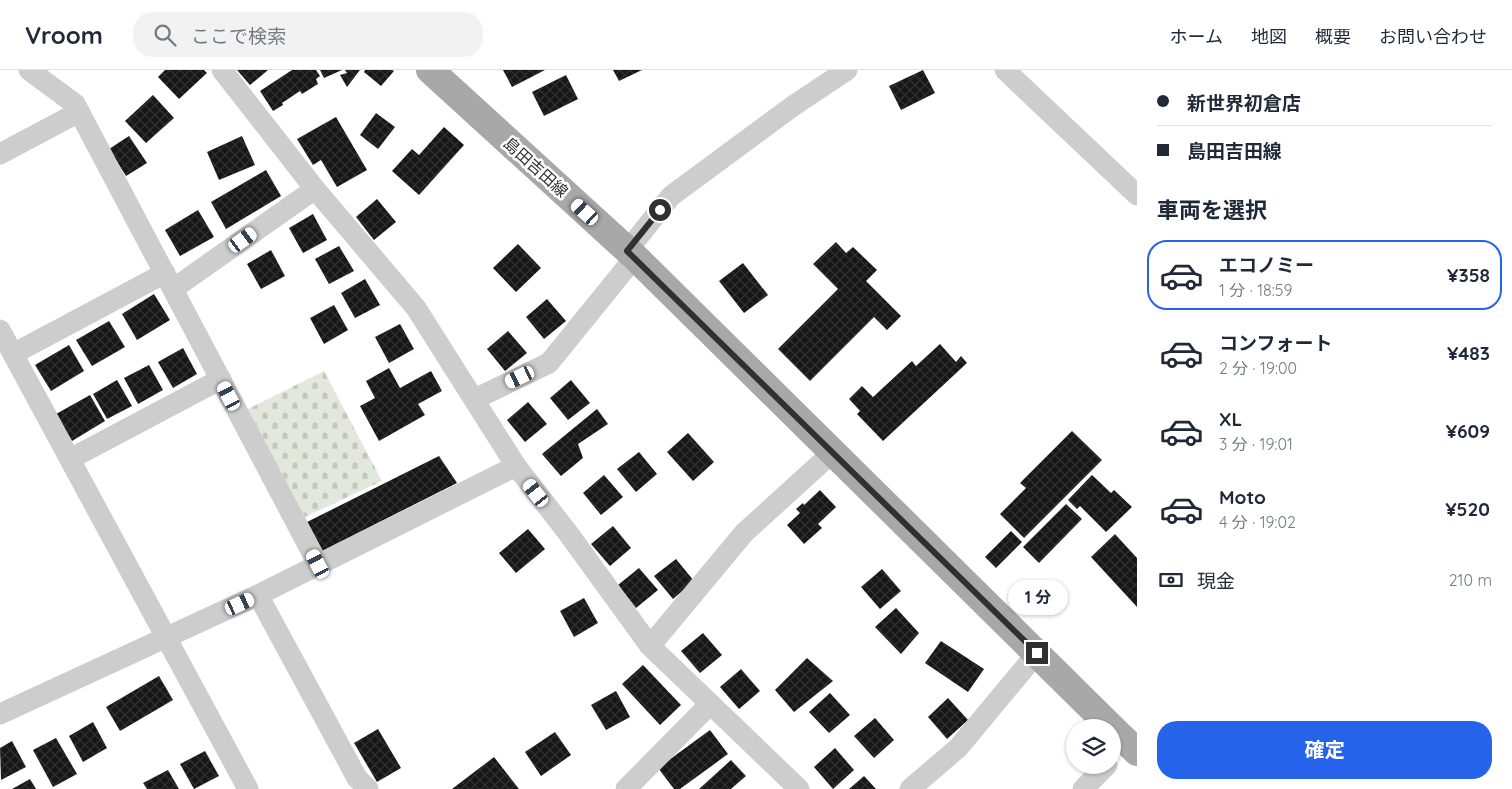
<!DOCTYPE html>
<html lang="ja">
<meta charset="utf-8">
<style>
:root{--surface:#fff;--page:#f2f2f3;--text:#1f2937;--muted:#747a83;--line:#e0e1e3;--accent:#2563eb}
body{margin:0;font-family:Quicksand,"Noto Sans JP",sans-serif;background:var(--page);color:var(--text);height:100vh;display:flex;flex-direction:column;font-size:19px;white-space:nowrap}
*{box-sizing:border-box;margin:0}
p{font-size:16px;color:var(--muted)}
.icon{flex:none;width:28px;height:28px;fill:none;stroke:currentColor;stroke-width:2;stroke-linecap:round;stroke-linejoin:round}
.map{position:relative;flex:1;overflow:hidden}
.details{display:flex;flex-direction:column;background:var(--surface);width:375px}
.details>*{flex:none}
.banner{display:grid;align-content:center;height:110px;padding:0 20px;background:var(--surface)}
.tools{position:absolute;left:1066px;top:649px;display:grid;gap:10px}
.tools a{display:grid;place-items:center;width:55px;height:55px;border-radius:50%;background:var(--surface);box-shadow:0 1px 4px #0004;font-size:25px}
.end{position:absolute;width:22px;height:22px;margin:-11px;border:6px solid #303030;background:#fff;box-shadow:0 0 0 2px #fff}
.from{border-radius:50%}
.bubble{position:absolute;height:35px;border-radius:18px;background:var(--surface);box-shadow:0 1px 4px #0004;font-size:16px;font-weight:700;line-height:35px;text-align:center}
.car{position:absolute;width:15px;height:30px;margin:-15px -8px;border-radius:6px;box-shadow:0 0 4px 1px #0007;background:linear-gradient(#fff 24%,#345 0 40%,#fff 0 76%,#345 0 86%,#fff 0)}
.banner b{display:flex;align-items:center;gap:18px;height:48px;font-size:19px}
.banner b+b{border-top:1px solid var(--line)}
.banner i{width:12px;height:12px;background:var(--text)}
ul{padding:0;list-style:none}
li{display:flex;align-items:center;gap:15px;height:70px;margin:0 10px 8px;padding:0 10px;border:2px solid transparent;border-radius:20px}
li div{flex:1}
li b{display:block;font-size:19px}
li em{font-style:normal;font-weight:700}
li.on{border-color:var(--accent)}
li>.icon{width:45px;height:45px;stroke-width:1.5}
h2{padding:0 20px;font-size:22px;line-height:60px}
.pay{display:flex;align-items:center;gap:12px;height:55px;padding:0 20px;font-size:19px}
.pay p{margin-inline-start:auto}
.primary-button{display:flex;gap:10px;margin-top:auto;padding:10px 20px}
.primary-button a{flex:1;height:58px;border-radius:20px;background:var(--accent);color:#fff;font-size:20px;font-weight:700;line-height:58px;text-align:center}
header{display:flex;align-items:center;gap:30px;box-sizing:border-box;height:70px;padding:0 25px;background:var(--surface);border-bottom:1px solid var(--line)}
header strong{font-size:24px}
nav{display:flex;gap:28px;margin-inline-start:auto;font-size:18px}
.search{width:350px;height:45px;background:var(--page);display:flex;align-items:center;gap:12px;box-sizing:border-box;padding:0 18px;border-radius:20px;color:var(--muted);font-size:19px}
main{display:flex;flex:1;min-height:0}
.map>svg:first-child{display:block}
</style>
<header>
<strong>Vroom</strong>
<div class="search"><svg class="icon" aria-label="search" viewBox="0 0 24 24"><circle cx="10" cy="10" r="6"/><path d="M15 15l6 6"/></svg>ここで検索</div>
<nav><a>ホーム</a><a>地図</a><a>概要</a><a>お問い合わせ</a></nav>
</header>
<main>
<div class="map">
<svg width="1137" height="719" viewBox="0 0 1137 719">
<defs>
<pattern id="cemetery-stones" width="16" height="16" patternUnits="userSpaceOnUse" patternTransform="scale(1.25)"><rect width="16" height="16" fill="#e3e8dd"/><path d="M2 7V4a2 2 0 0 1 4 0v3zM10 15v-3a2 2 0 0 1 4 0v3z" fill="#c3c7be"/></pattern>
<pattern id="building-cross-hatch" width="8" height="8" patternUnits="userSpaceOnUse" patternTransform="scale(1.25)"><rect width="8" height="8" fill="#171717"/><path d="M0 0l8 8M0 8l8-8" fill="none" stroke="#303030"/></pattern>
</defs>
<rect width="100%" height="100%" fill="#fff"/>
<!-- cemetery -->
<polygon fill="url(#cemetery-stones)" points="324,301 382,411 305,447 248,339"/>
<!-- building -->
<g fill="url(#building-cross-hatch)">
<polygon points="165,0 204,0 207,3 179,29 158,7"/>
<polygon points="237,0 268,0 250,15"/>
<polygon points="292,0 316,0 320,6 316,9 318,14 302,24 300,21 282,33 283,35 273,41 260,21"/>
<polygon points="320,0 342,0 324,8"/>
<polygon points="345,0 360,0 347,17 340,5 347,3"/>
<polygon points="365,0 392,0 394,1 381,16 364,2"/>
<polygon points="503,0 545,0 512,17"/>
<polygon points="613,0 642,0 619,11"/>
<polygon points="923,0 935,23 901,40 889,16"/>
<polygon points="566,5 578,29 544,46 532,22"/>
<polygon points="153,25 174,48 146,73 125,51"/>
<polygon points="376,43 395,57 378,79 360,65"/>
<polygon points="336,47 367,100 337,117 321,90 313,95 297,69"/>
<polygon points="444,57 464,75 419,125 392,101 412,79 419,85"/>
<polygon points="129,66 147,93 126,106 109,79"/>
<polygon points="242,66 255,95 219,110 207,82"/>
<polygon points="266,100 281,126 226,159 211,132"/>
<polygon points="377,129 396,152 374,170 356,147"/>
<polygon points="198,140 214,167 180,186 165,160"/>
<polygon points="313,144 327,170 303,183 289,158"/>
<polygon points="836,172 846,183 853,177 877,200 866,211 901,246 887,260 874,247 810,311 778,279 838,219 813,194"/>
<polygon points="518,174 541,198 516,222 493,198"/>
<polygon points="339,176 354,201 329,214 315,189"/>
<polygon points="271,180 285,206 261,219 247,194"/>
<polygon points="743,193 768,225 744,243 719,211"/>
<polygon points="365,209 380,235 355,248 341,223"/>
<polygon points="154,224 170,250 137,270 122,244"/>
<polygon points="547,229 566,251 544,269 526,247"/>
<polygon points="334,235 348,260 324,274 310,248"/>
<polygon points="109,251 125,277 92,296 76,270"/>
<polygon points="400,254 414,279 389,293 375,267"/>
<polygon points="508,261 527,283 505,301 487,279"/>
<polygon points="940,274 956,292 961,286 967,293 883,371 857,344 860,341 849,329 862,316 873,327 912,291 916,296"/>
<polygon points="69,275 84,301 51,321 35,295"/>
<polygon points="183,278 197,304 173,318 158,292"/>
<polygon points="149,295 163,320 138,334 124,308"/>
<polygon points="389,298 400,318 431,301 442,321 418,334 425,345 379,371 360,336 375,328 366,311"/>
<polygon points="117,310 132,336 107,349 93,324"/>
<polygon points="571,310 590,333 568,350 550,328"/>
<polygon points="90,325 105,351 72,371 56,344"/>
<polygon points="528,332 547,354 525,372 507,350"/>
<polygon points="597,339 608,354 578,374 583,388 561,406 542,384"/>
<polygon points="1072,361 1102,390 1024,468 1000,444 1026,418 1020,413"/>
<polygon points="688,363 714,392 693,411 667,382"/>
<polygon points="639,382 657,404 636,422 617,399"/>
<polygon points="439,386 457,413 322,481 305,453"/>
<polygon points="604,405 623,427 601,445 583,423"/>
<polygon points="1092,405 1111,423 1114,420 1132,437 1106,462 1080,436 1077,439 1068,430"/>
<polygon points="820,420 836,437 818,454 822,458 804,474 787,455 800,443 796,439 803,433 804,435"/>
<polygon points="1066,434 1082,449 1039,493 1023,477"/>
<polygon points="613,456 631,478 610,496 591,474"/>
<polygon points="528,459 545,479 516,503 499,483"/>
<polygon points="1011,461 1022,472 996,498 985,487"/>
<polygon points="1115,464 1137,488 1137,537 1091,487"/>
<polygon points="676,489 694,511 673,529 654,506"/>
<polygon points="639,498 658,520 636,538 618,515"/>
<polygon points="882,499 901,521 880,539 861,517"/>
<polygon points="584,528 598,553 574,567 560,541"/>
<polygon points="896,538 919,563 901,584 875,557"/>
<polygon points="703,563 722,585 700,603 681,581"/>
<polygon points="941,571 984,599 968,622 925,593"/>
<polygon points="807,588 833,611 794,642 775,620"/>
<polygon points="643,595 681,635 660,655 622,614"/>
<polygon points="741,599 760,621 739,639 720,617"/>
<polygon points="159,606 173,630 120,661 106,637"/>
<polygon points="616,621 630,647 606,660 591,635"/>
<polygon points="830,623 850,645 829,663 809,642"/>
<polygon points="948,628 968,650 947,669 928,647"/>
<polygon points="875,648 894,670 874,688 854,666"/>
<polygon points="93,652 107,678 83,692 69,666"/>
<polygon points="378,659 401,698 377,712 354,673"/>
<polygon points="710,660 728,684 680,719 674,719 658,698"/>
<polygon points="555,662 571,685 541,706 525,682"/>
<polygon points="56,668 77,704 53,717 33,680"/>
<polygon points="12,671 26,697 1,710 0,678"/>
<polygon points="835,678 854,700 833,719 814,697"/>
<polygon points="205,681 219,706 194,719 180,694"/>
<polygon points="494,687 519,719 452,719"/>
<polygon points="731,690 746,706 731,719 699,719"/>
<polygon points="168,700 179,719 147,719 143,713"/>
<polygon points="864,706 876,719 849,719"/>
<polygon points="30,709 36,719 12,719"/>
</g>
<g fill="none" stroke-linecap="round" stroke-linejoin="round">
<!-- minor -->
<g stroke="#cdcdcd" stroke-width="21">
<polyline points="29,0 75,34 318,494"/>
<polyline points="222,0 315,119 416,238 516,396 568,463 650,576 799,719"/>
<polyline points="1005,0 1137,125"/>
<polyline points="0,84 79,42"/>
<polyline points="627,181 671,126 793,36 847,0"/>
<polyline points="173,219 315,119"/>
<polyline points="0,260 248,719"/>
<polyline points="13,284 165,203"/>
<polyline points="475,329 549,293 635,187"/>
<polyline points="70,389 221,309"/>
<polyline points="258,525 357,708 368,719"/>
<polyline points="650,576 744,463 833,382"/>
<polyline points="0,644 258,525 516,396"/>
<polyline points="626,719 710,634"/>
<polyline points="910,719 958,678 1037,583"/>
<polyline points="1083,719 1107,695"/>
</g>
<!-- primary -->
<g stroke="#a8a8a8" stroke-width="28">
<polyline points="430,0 635,187 1112,658"/>
<polyline points="1112,658 1137,682"/>
</g>
</g>
<g fill="none" stroke-linecap="round" stroke-linejoin="round">
<!-- route -->
<polyline stroke="#303030" stroke-width="6" points="660,140 627,181 1037,583"/>
</g>
<g text-anchor="middle" stroke-width="5" stroke-linejoin="round" paint-order="stroke">
<!-- street labels -->
<g font-size="16" fill="#303030" stroke="#fff">
<text transform="translate(536 97) rotate(42)" y="6">島田吉田線</text>
</g>
</g>
</svg>
<div class="tools">
<a><svg class="icon" aria-label="layers" viewBox="0 0 24 24"><path d="M12 4l9 5-9 5-9-5zM3 14l9 5 9-5"/></svg></a>
</div>
<i class="end from" style="left:660px;top:140px"></i>
<i class="end" style="left:1037px;top:583px"></i>
<div class="bubble" style="left:1008px;top:510px;width:60px">1 分</div>
<i class="car" style="left:585px;top:142px;rotate:312deg"></i>
<i class="car" style="left:243px;top:170px;rotate:54deg"></i>
<i class="car" style="left:520px;top:307px;rotate:244deg"></i>
<i class="car" style="left:229px;top:326px;rotate:332deg"></i>
<i class="car" style="left:536px;top:423px;rotate:322deg"></i>
<i class="car" style="left:318px;top:494px;rotate:332deg"></i>
<i class="car" style="left:240px;top:534px;rotate:65deg"></i>
</div>
<section class="details">
<div class="banner">
<b><i class="from"></i>新世界初倉店</b>
<b><i></i>島田吉田線</b>
</div>
<h2>車両を選択</h2>
<ul>
<li class="on"><svg class="icon" aria-label="car" viewBox="0 0 24 24"><path d="M5 17H2v-5l4-1 3-4h7l3 4 3 1v5h-3M9 17h6M6 11h13"/><circle cx="7" cy="17" r="2"/><circle cx="17" cy="17" r="2"/></svg><div><b>エコノミー</b><p>1 分 · 18:59</p></div><em>¥358</em></li>
<li><svg class="icon" aria-label="car" viewBox="0 0 24 24"><path d="M5 17H2v-5l4-1 3-4h7l3 4 3 1v5h-3M9 17h6M6 11h13"/><circle cx="7" cy="17" r="2"/><circle cx="17" cy="17" r="2"/></svg><div><b>コンフォート</b><p>2 分 · 19:00</p></div><em>¥483</em></li>
<li><svg class="icon" aria-label="car" viewBox="0 0 24 24"><path d="M5 17H2v-5l4-1 3-4h7l3 4 3 1v5h-3M9 17h6M6 11h13"/><circle cx="7" cy="17" r="2"/><circle cx="17" cy="17" r="2"/></svg><div><b>XL</b><p>3 分 · 19:01</p></div><em>¥609</em></li>
<li><svg class="icon" aria-label="car" viewBox="0 0 24 24"><path d="M5 17H2v-5l4-1 3-4h7l3 4 3 1v5h-3M9 17h6M6 11h13"/><circle cx="7" cy="17" r="2"/><circle cx="17" cy="17" r="2"/></svg><div><b>Moto</b><p>4 分 · 19:02</p></div><em>¥520</em></li>
</ul>
<div class="pay"><svg class="icon" aria-label="cash" viewBox="0 0 24 24"><path d="M3 7h18v10H3z"/><circle cx="12" cy="12" r="2"/></svg>現金<p>210 m</p></div>
<div class="primary-button"><a>確定</a></div>
</section>
</main>
